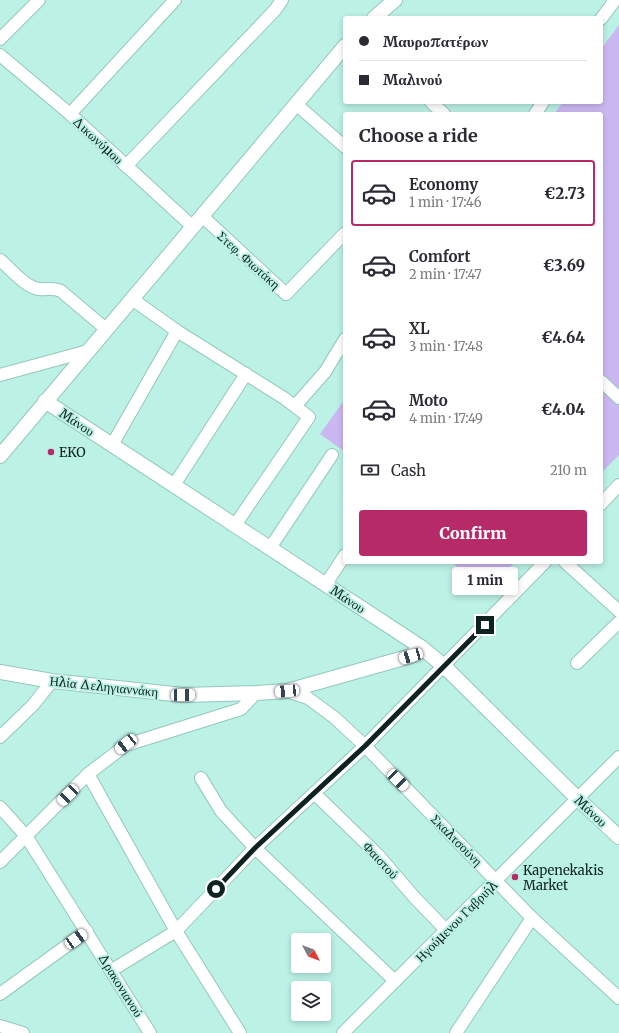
<!DOCTYPE html>
<meta charset="utf-8">
<style>
:root{--surface:#fff;--page:#f2f2f3;--text:#2b2b33;--muted:#7c7c81;--line:#e1e1e2;--accent:#b62b67}
body{margin:0;font-family:Merriweather,serif;background:var(--page);color:var(--text);height:100vh;display:flex;flex-direction:column;font-size:15px;white-space:nowrap}
*{box-sizing:border-box;margin:0}
p{font-size:13px;color:var(--muted)}
.icon{flex:none;width:22px;height:22px;fill:none;stroke:currentColor;stroke-width:2;stroke-linecap:round;stroke-linejoin:round}
.map{position:relative;flex:1;overflow:hidden}
.details{position:absolute;left:343px;top:112px;width:260px;height:452px;display:flex;flex-direction:column;background:var(--surface);border-radius:4px;box-shadow:0 2px 6px #0003}
.details>*{flex:none}
.top-card{position:absolute;left:343px;top:16px;width:260px;height:88px;border-radius:4px;box-shadow:0 2px 6px #0003;display:grid;align-content:center;height:88px;padding:0 16px;background:var(--surface)}
.needle{width:26px;rotate:131deg}
.tools{position:absolute;left:291px;top:933px;display:grid;gap:8px}
.tools a{display:grid;place-items:center;width:40px;height:40px;border-radius:4px;background:var(--surface);box-shadow:0 2px 6px #0003;font-size:20px}
.end{position:absolute;width:18px;height:18px;margin:-9px;border:5px solid #0e231f;background:#fff;box-shadow:0 0 0 2px #fff}
.from{border-radius:50%}
.bubble{position:absolute;height:28px;border-radius:4px;background:var(--surface);box-shadow:0 2px 6px #0003;font-size:13px;font-weight:800;line-height:28px;text-align:center}
.car{position:absolute;width:12px;height:24px;margin:-12px -6px;border-radius:5px;box-shadow:0 0 3px 1px #0007;background:linear-gradient(#fff 24%,#345 0 40%,#fff 0 76%,#345 0 86%,#fff 0)}
.top-card b{display:flex;align-items:center;gap:14px;height:38px;font-size:15px}
.top-card b+b{border-top:1px solid var(--line)}
.top-card i{width:10px;height:10px;background:var(--text)}
ul{padding:0;list-style:none}
li{display:flex;align-items:center;gap:12px;height:66px;margin:0 8px 6px;padding:0 8px;border:2px solid transparent;border-radius:4px}
li div{flex:1}
li b{display:block;font-size:15px}
li em{font-style:normal;font-weight:800}
li.active{border-color:var(--accent)}
li>.icon{width:36px;height:36px;stroke-width:1.5}
h2{padding:0 16px;font-size:18px;line-height:48px}
.pay{display:flex;align-items:center;gap:10px;height:44px;padding:0 16px;font-size:15px}
.pay p{margin-inline-start:auto}
.cta{display:flex;gap:8px;margin-top:auto;padding:8px 16px}
.cta a{flex:1;height:46px;border-radius:4px;background:var(--accent);color:#fff;font-size:16px;font-weight:800;line-height:46px;text-align:center}
.map>svg:first-child{display:block}
</style>
<div class="map">
<svg width="619" height="1033" viewBox="0 0 619 1033">
<rect width="100%" height="100%" fill="#bcf1e5"/>
<!-- green -->
<g fill="#cbb8f2">
<polygon points="619,25 619,455 601,473 601,114 554,114 563,102 601,102 601,49"/>
<polygon points="345,399 345,452 320,434"/>
<polygon points="452,562 515,562 484,593"/>
</g>
<g fill="none" stroke-linecap="round" stroke-linejoin="round">
<defs>
<g id="minor">
<polyline points="601,19 615,0"/>
<polyline points="0,39 39,0"/>
<polyline points="0,55 70,114 193,227"/>
<polyline points="431,102 444,114"/>
<polyline points="296,104 345,147"/>
<polyline points="70,114 175,0"/>
<polyline points="535,114 543,102"/>
<polyline points="126,166 275,10 282,0"/>
<polyline points="202,216 286,294 345,233"/>
<path d="M0,260C11,269 25,287 39,289C47,290 53,287 61,291L106,329"/>
<polyline points="132,299 177,331 284,398 309,417 235,525"/>
<polyline points="0,375 88,351"/>
<polyline points="601,381 619,398"/>
<polyline points="295,406 325,372 345,339"/>
<polyline points="112,445 177,331"/>
<polyline points="174,485 246,374"/>
<polyline points="601,504 619,485"/>
<polyline points="270,548 332,455"/>
<polyline points="565,562 619,611"/>
<polyline points="326,584 345,555"/>
<polyline points="577,663 619,622"/>
<polyline points="287,691 308,698 335,718 365,746 532,918 619,998"/>
<polyline points="0,737 33,705 52,681"/>
<polyline points="88,774 176,931 240,1033"/>
<polyline points="201,778 221,811 255,848 395,981"/>
<polyline points="314,793 378,855 415,898 446,930"/>
<polyline points="0,807 26,836 150,1033"/>
<polyline points="0,862 88,774 126,745 241,709 256,693"/>
<polyline points="112,970 176,931 255,848 365,746 545,562"/>
<polyline points="0,994 87,931"/>
<polyline points="0,1026 23,1033"/>
<polyline points="343,1033 619,757"/>
<polyline points="456,1033 532,918"/>
</g>
<g id="tertiary">
<polyline points="374,18 395,0"/>
<polyline points="45,401 421,647 445,667 577,798 619,837"/>
<polyline points="0,456 345,46"/>
<polyline points="0,672 52,681 183,695 256,693 287,691 411,656 421,647"/>
</g>
</defs>
<!-- minor casing -->
<use href="#minor" stroke="#94c8bd" stroke-width="14"/>
<!-- tertiary casing -->
<use href="#tertiary" stroke="#94c8bd" stroke-width="16"/>
<!-- minor -->
<use href="#minor" stroke="#fff" stroke-width="12"/>
<!-- tertiary -->
<use href="#tertiary" stroke="#fff" stroke-width="14"/>
</g>
<g fill="none" stroke-linecap="round" stroke-linejoin="round">
<!-- route -->
<polyline stroke="#0e231f" stroke-width="5" points="216,889 255,848 365,746 485,625"/>
</g>
<!-- markers -->
<g fill="#b62b67" stroke="#bcf1e5" stroke-width="1.5">
<circle cx="51" cy="452" r="4"/>
<circle cx="515" cy="877" r="4"/>
</g>
<g text-anchor="middle" stroke-width="4" stroke-linejoin="round" paint-order="stroke">
<!-- street labels -->
<g font-size="13" fill="#0e231f" stroke="#bcf1e5">
<text transform="translate(98 140) rotate(43)" y="5">Δικωνύμου</text>
<text transform="translate(249 260) rotate(42)" y="5">Στεφ. Φιωτάκη</text>
<text transform="translate(77 422) rotate(33)" y="5">Μάνου</text>
<text transform="translate(348 599) rotate(33)" y="5">Μάνου</text>
<text transform="translate(104 686) rotate(6)" y="5">Ηλία ∆εληγιαννάκη</text>
<text transform="translate(591 811) rotate(43)" y="5">Μάνου</text>
<text transform="translate(457 840) rotate(45)" y="5">Σκαλτσούνη</text>
<text transform="translate(381 860) rotate(47)" y="5">Φαιστού</text>
<text transform="translate(456 921) rotate(-45)" y="5">Ηγούμενου Γαβριήλ</text>
<text transform="translate(121 985) rotate(58)" y="5">Δρακονιανού</text>
</g>
<!-- poi labels -->
<g font-size="13" fill="#0e231f" stroke="#bcf1e5" text-anchor="start">
<text x="59" y="457">EKO</text>
<text x="523" y="875">Kapenekakis<tspan x="523" dy="15">Market</tspan></text>
</g>
</g>
</svg>
<div class="tools">
<a><svg class="needle" viewBox="-14 -14 28 28"><path d="M0-13l5 13h-10z" fill="#e53935"/><path d="M0 13l5-13h-10z" fill="#7c7c81"/></svg></a>
<a><svg class="icon" aria-label="layers" viewBox="0 0 24 24"><path d="M12 4l9 5-9 5-9-5zM3 14l9 5 9-5"/></svg></a>
</div>
<i class="end from" style="left:216px;top:889px"></i>
<i class="end" style="left:485px;top:625px"></i>
<div class="bubble" style="left:452px;top:567px;width:66px">1 min</div>
<i class="car" style="left:411px;top:656px;rotate:254deg"></i>
<i class="car" style="left:287px;top:691px;rotate:265deg"></i>
<i class="car" style="left:183px;top:695px;rotate:89deg"></i>
<i class="car" style="left:126px;top:744px;rotate:232deg"></i>
<i class="car" style="left:398px;top:780px;rotate:135deg"></i>
<i class="car" style="left:68px;top:795px;rotate:225deg"></i>
<i class="car" style="left:76px;top:939px;rotate:55deg"></i>
<div class="top-card">
<b><i class="from"></i>Μαυροπατέρων</b>
<b><i></i>Μαλινού</b>
</div>
<section class="details">
<h2>Choose a ride</h2>
<ul>
<li class="active"><svg class="icon" aria-label="car" viewBox="0 0 24 24"><path d="M5 17H2v-5l4-1 3-4h7l3 4 3 1v5h-3M9 17h6M6 11h13"/><circle cx="7" cy="17" r="2"/><circle cx="17" cy="17" r="2"/></svg><div><b>Economy</b><p>1 min · 17:46</p></div><em>€2.73</em></li>
<li><svg class="icon" aria-label="car" viewBox="0 0 24 24"><path d="M5 17H2v-5l4-1 3-4h7l3 4 3 1v5h-3M9 17h6M6 11h13"/><circle cx="7" cy="17" r="2"/><circle cx="17" cy="17" r="2"/></svg><div><b>Comfort</b><p>2 min · 17:47</p></div><em>€3.69</em></li>
<li><svg class="icon" aria-label="car" viewBox="0 0 24 24"><path d="M5 17H2v-5l4-1 3-4h7l3 4 3 1v5h-3M9 17h6M6 11h13"/><circle cx="7" cy="17" r="2"/><circle cx="17" cy="17" r="2"/></svg><div><b>XL</b><p>3 min · 17:48</p></div><em>€4.64</em></li>
<li><svg class="icon" aria-label="car" viewBox="0 0 24 24"><path d="M5 17H2v-5l4-1 3-4h7l3 4 3 1v5h-3M9 17h6M6 11h13"/><circle cx="7" cy="17" r="2"/><circle cx="17" cy="17" r="2"/></svg><div><b>Moto</b><p>4 min · 17:49</p></div><em>€4.04</em></li>
</ul>
<div class="pay"><svg class="icon" aria-label="cash" viewBox="0 0 24 24"><path d="M3 7h18v10H3z"/><circle cx="12" cy="12" r="2"/></svg>Cash<p>210 m</p></div>
<div class="cta"><a>Confirm</a></div>
</section>
</div>
